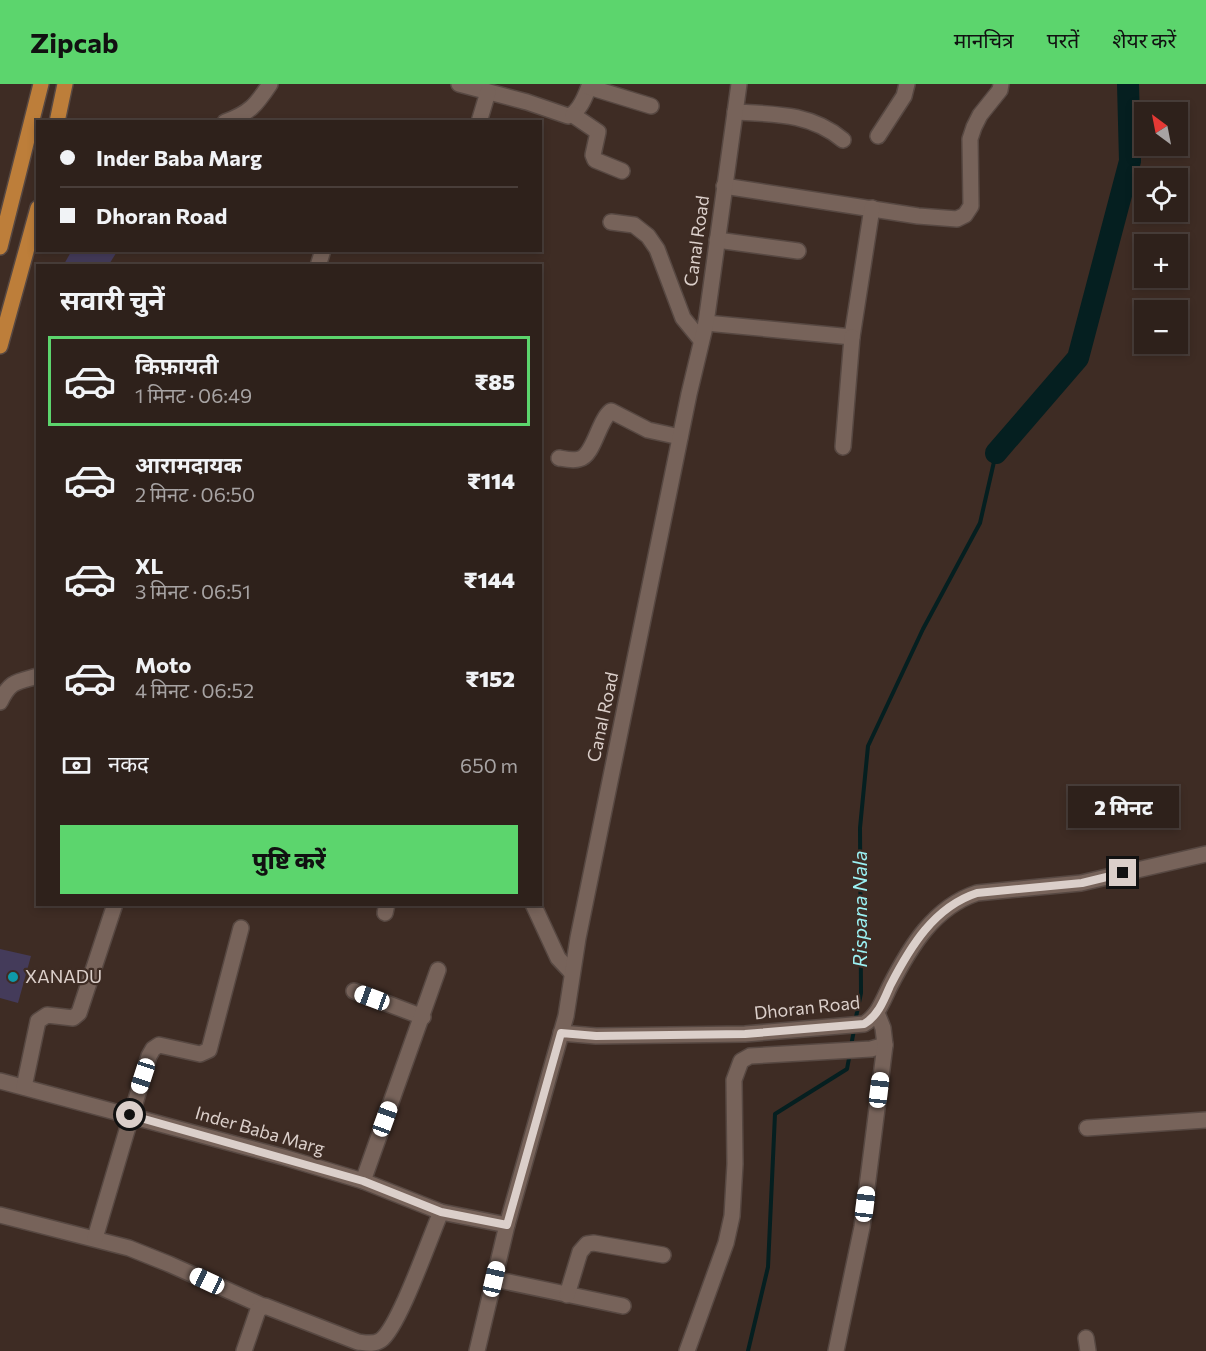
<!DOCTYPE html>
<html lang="hi">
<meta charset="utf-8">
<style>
:root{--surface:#2e211b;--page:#362924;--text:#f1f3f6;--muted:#a7a3a3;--line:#493e3a;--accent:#5cd56d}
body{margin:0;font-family:Commissioner,"Noto Sans Devanagari",sans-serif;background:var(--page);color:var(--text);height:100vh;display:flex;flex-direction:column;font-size:22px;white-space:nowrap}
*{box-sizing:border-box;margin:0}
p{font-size:20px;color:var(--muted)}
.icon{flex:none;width:33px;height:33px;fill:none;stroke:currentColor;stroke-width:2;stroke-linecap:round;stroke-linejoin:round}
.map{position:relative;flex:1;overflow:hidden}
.drawer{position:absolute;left:36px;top:180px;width:506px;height:642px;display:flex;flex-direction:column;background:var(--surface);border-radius:0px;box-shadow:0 3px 9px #0003,0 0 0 2px var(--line)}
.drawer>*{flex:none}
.guide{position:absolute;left:36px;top:36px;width:506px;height:132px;border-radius:0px;box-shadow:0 3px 9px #0003,0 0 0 2px var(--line);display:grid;align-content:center;height:132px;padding:0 24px;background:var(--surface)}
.needle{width:39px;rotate:328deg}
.buttons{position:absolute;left:1134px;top:18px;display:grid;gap:12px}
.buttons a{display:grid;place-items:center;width:54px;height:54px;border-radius:0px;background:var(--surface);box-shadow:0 3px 9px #0003,0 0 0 2px var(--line);font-size:30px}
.end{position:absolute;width:27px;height:27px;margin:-14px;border:8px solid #dbcfca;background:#111;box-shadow:0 0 0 3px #111}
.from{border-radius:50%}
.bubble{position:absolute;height:42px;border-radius:0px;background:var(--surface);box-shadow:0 3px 9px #0003,0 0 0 2px var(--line);font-size:20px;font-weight:800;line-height:42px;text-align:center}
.car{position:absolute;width:18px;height:36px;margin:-18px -9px;border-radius:8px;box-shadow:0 0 4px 2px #0007;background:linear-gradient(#fff 24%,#345 0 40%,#fff 0 76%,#345 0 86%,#fff 0)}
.guide b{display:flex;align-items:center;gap:21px;height:57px;font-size:22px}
.guide b+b{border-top:2px solid var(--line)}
.guide i{width:15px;height:15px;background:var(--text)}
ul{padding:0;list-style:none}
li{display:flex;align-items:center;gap:18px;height:90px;margin:0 12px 9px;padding:0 12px;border:3px solid transparent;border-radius:0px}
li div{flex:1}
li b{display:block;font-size:22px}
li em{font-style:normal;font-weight:800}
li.selected{border-color:var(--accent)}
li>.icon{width:54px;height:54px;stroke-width:1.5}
h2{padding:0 24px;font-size:27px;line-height:72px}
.pay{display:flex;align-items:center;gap:15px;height:66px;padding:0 24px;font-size:22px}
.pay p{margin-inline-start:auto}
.cta{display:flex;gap:12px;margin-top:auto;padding:12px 24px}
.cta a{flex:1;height:69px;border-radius:0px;background:var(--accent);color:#111;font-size:24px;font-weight:800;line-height:69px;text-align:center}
header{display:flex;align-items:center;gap:36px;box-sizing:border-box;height:84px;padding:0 30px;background:var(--accent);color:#111}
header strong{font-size:28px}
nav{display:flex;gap:33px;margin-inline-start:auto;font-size:21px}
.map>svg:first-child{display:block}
</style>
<header>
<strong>Zipcab</strong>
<nav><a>मानचित्र</a><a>परतें</a><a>शेयर करें</a></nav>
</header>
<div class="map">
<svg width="1206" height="1267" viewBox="0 0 1206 1267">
<rect width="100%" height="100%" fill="#3e2c24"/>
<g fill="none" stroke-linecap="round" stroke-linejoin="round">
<!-- stream -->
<g stroke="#051f20" stroke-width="4">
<polyline points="855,938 861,909 860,744 868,662 923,545 980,439 996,369"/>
<polyline points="851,962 854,946"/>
<polyline points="748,1267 768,1183 775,1030 847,985 850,969"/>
</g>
<!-- river -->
<polyline stroke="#051f20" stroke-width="22" points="996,369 1078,274 1130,77 1128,0"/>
</g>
<!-- building -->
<g fill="#443b5a">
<polygon points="72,166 118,166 108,182 63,182"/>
<polygon points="0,865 31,872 18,919 0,914"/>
</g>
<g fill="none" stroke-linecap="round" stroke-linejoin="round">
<defs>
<g id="minor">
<path d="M459,0L527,18L568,32C580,29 586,10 590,0"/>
<polyline points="589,3 651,22"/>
<path d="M735,28C774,30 811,29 843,56"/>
<polyline points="573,31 598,48 593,71 595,76 622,87"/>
<path d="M225,38C250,29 256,21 270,0"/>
<polyline points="479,38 488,8"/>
<polyline points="878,52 904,12 907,0"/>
<polyline points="724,102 918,132 957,135 965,131 971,122 970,55 974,43 980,31 1000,6 1001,0"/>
<polyline points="611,138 634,141 648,152 657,165 683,234 701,256"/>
<polyline points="717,156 798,167"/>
<polyline points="318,182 323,166"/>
<polyline points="706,239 852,253 872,124"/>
<polyline points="843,363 852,253"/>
<path d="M559,374C565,375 573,377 579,375C594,372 598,337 611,327L648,346L680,353"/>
<path d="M0,618C10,597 16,598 38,592"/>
<polyline points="533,820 558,874 572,889"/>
<polyline points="385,829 387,820"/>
<polyline points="354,907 423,933"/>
<path d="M561,949L596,952L745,950L864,940C878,932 883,916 890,902C910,863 934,823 977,809L1081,799L1206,770"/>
<polyline points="0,997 283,1073 363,1097 441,1128 507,1141"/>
<polyline points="24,1003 38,937 47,931 73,934 79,929 115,820"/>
<polyline points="1087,1044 1206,1036"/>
<polyline points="363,1097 438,886"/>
<polyline points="0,1131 129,1164 169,1180 263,1222"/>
<polyline points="95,1154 149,972 153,965 159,961 200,970 209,966 241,844"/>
<polyline points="494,1195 623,1222"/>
<polyline points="567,1211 580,1168 587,1160 594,1159 663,1171"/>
<polyline points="1086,1254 1088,1267"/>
<path d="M244,1267L258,1226L265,1222L358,1258C366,1259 374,1261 381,1256C399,1243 430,1153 441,1128"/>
<polyline points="477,1267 507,1141 566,932 578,854 689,310 706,239 739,0"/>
<polyline points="687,1267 726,1159 732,1132 735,1080 734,996 741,977 750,972 871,965 885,961"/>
<polyline points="836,1267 862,1143 885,961 883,944 877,929"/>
</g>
<g id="major">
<polyline points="57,38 65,0"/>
<polyline points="0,163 41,0"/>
<polyline points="0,262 38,124"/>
</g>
</defs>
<!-- minor casing -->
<use href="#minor" stroke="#574842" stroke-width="18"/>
<!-- major casing -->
<use href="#major" stroke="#574842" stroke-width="18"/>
<!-- minor -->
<use href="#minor" stroke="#77635a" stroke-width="15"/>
<!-- major -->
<use href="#major" stroke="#bd7e3a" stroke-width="15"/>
</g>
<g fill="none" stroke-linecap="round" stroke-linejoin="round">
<!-- route -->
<path stroke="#dbcfca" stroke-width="8" d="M130,1031L363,1097L441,1128L507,1141L561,949L596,952L745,950L864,940C878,932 884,916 890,902C910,863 934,823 977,809L1082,799L1123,789"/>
</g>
<!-- markers -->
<circle fill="#0f9aa8" stroke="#3e2c24" stroke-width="2" cx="13" cy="893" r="6"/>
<g text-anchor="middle" stroke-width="4.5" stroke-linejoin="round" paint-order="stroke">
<!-- street labels -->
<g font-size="18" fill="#dbcfca" stroke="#3e2c24">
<text transform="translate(697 157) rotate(-82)" y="6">Canal Road</text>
<text transform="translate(603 633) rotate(-78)" y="6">Canal Road</text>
<text transform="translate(807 924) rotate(-6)" y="6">Dhoran Road</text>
<text transform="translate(260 1047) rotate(16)" y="6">Inder Baba Marg</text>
</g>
<!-- poi labels -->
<g font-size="18" fill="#dbcfca" stroke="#3e2c24" text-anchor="start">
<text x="25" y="899">XANADU</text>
</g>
<!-- water labels -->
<g font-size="20" font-style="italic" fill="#9bf1f3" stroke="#3e2c24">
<text transform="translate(860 825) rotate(-90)" y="7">Rispana Nala</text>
</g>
</g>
</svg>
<div class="buttons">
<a><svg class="needle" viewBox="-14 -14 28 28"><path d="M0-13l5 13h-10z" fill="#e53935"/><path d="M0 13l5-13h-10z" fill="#a7a3a3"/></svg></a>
<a><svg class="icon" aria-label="locate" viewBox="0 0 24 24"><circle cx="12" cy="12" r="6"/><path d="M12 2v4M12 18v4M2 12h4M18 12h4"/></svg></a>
<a>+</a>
<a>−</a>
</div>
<i class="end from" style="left:130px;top:1031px"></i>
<i class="end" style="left:1123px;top:789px"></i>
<div class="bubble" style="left:1068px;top:702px;width:111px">2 मिनट</div>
<i class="car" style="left:372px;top:914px;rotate:290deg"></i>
<i class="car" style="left:143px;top:992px;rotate:198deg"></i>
<i class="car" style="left:879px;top:1006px;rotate:7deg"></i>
<i class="car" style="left:385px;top:1035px;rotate:20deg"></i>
<i class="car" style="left:865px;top:1120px;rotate:7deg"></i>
<i class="car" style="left:494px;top:1195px;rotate:13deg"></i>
<i class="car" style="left:207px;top:1197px;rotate:295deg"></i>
<div class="guide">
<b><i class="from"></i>Inder Baba Marg</b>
<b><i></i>Dhoran Road</b>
</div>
<section class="drawer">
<h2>सवारी चुनें</h2>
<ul>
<li class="selected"><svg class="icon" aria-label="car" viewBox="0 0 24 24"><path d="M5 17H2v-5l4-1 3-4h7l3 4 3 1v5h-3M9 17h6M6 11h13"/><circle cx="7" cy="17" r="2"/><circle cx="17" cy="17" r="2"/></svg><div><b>किफ़ायती</b><p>1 मिनट · 06:49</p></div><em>₹85</em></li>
<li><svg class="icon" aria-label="car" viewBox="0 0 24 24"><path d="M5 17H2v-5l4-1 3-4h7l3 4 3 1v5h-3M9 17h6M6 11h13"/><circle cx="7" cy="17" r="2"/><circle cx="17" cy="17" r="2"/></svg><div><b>आरामदायक</b><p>2 मिनट · 06:50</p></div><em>₹114</em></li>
<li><svg class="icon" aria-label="car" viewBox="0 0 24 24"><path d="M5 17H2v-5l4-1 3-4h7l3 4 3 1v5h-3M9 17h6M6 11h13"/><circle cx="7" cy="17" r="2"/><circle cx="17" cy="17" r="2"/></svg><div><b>XL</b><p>3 मिनट · 06:51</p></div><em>₹144</em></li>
<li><svg class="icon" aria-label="car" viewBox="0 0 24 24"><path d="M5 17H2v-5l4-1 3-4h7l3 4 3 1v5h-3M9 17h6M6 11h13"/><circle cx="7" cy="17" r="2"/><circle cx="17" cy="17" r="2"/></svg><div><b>Moto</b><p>4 मिनट · 06:52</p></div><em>₹152</em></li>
</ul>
<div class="pay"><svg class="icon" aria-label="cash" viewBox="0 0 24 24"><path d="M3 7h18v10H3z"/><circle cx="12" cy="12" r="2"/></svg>नकद<p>650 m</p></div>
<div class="cta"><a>पुष्टि करें</a></div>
</section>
</div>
